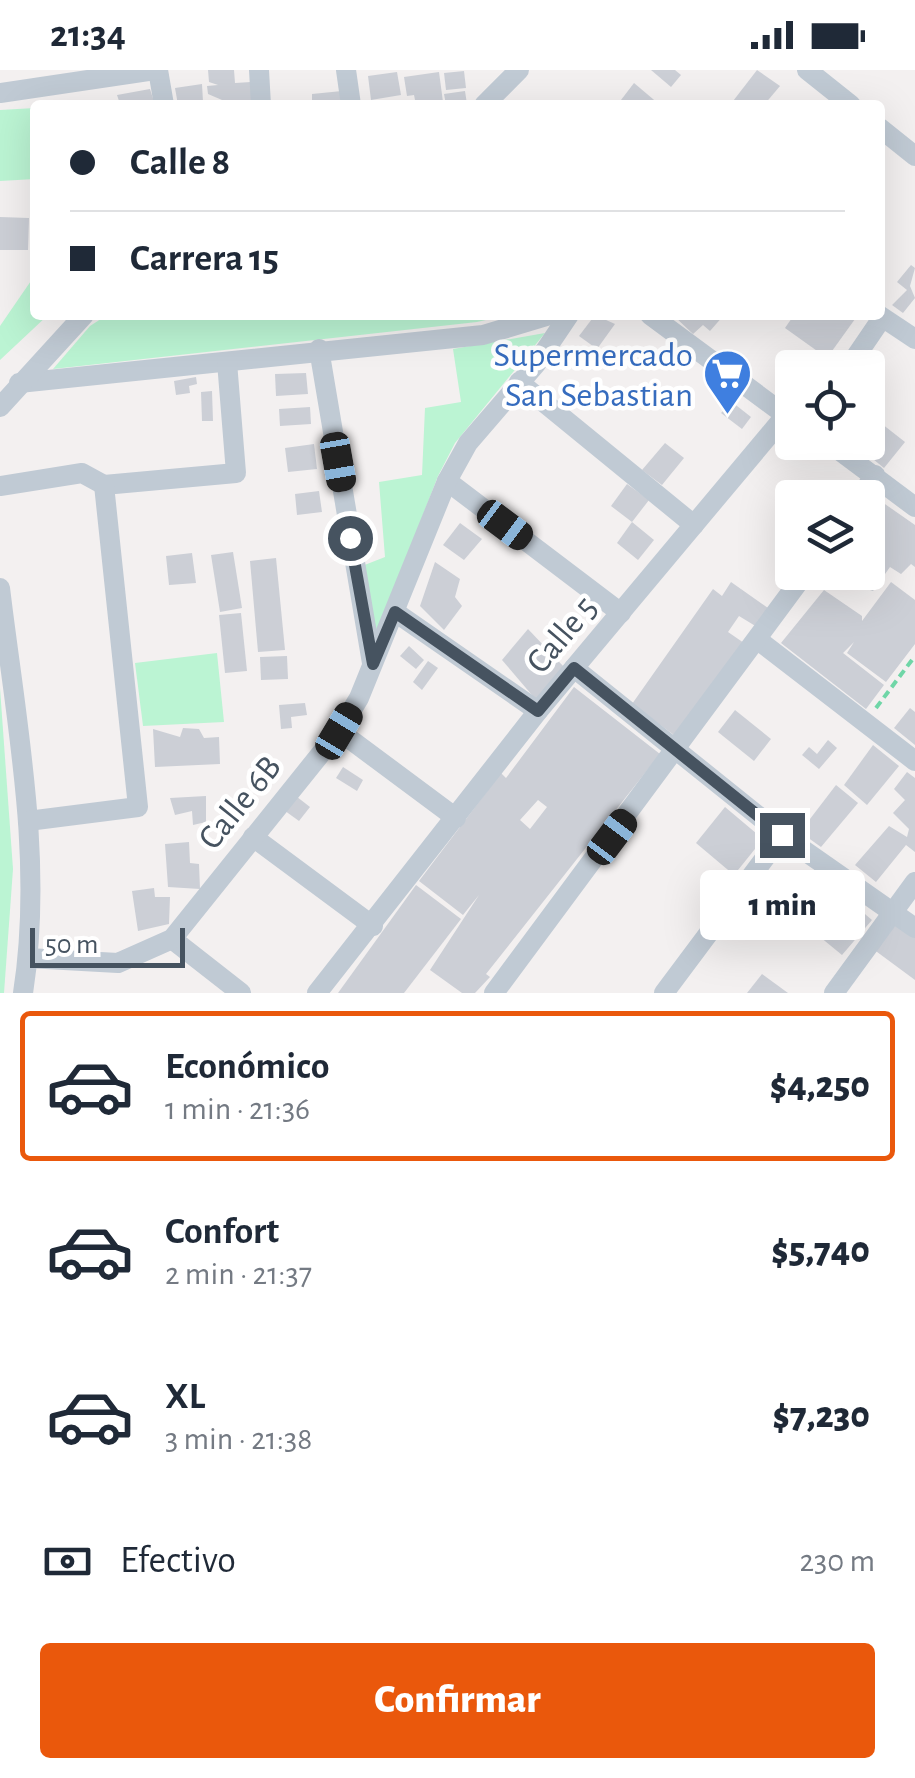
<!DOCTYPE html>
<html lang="es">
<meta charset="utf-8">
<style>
:root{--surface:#fff;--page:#f6f6f7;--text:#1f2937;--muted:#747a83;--line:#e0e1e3;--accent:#ea580c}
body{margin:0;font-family:"Alegreya Sans",sans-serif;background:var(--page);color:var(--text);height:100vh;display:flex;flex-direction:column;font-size:38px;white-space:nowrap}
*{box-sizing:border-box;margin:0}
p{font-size:32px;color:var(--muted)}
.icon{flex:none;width:55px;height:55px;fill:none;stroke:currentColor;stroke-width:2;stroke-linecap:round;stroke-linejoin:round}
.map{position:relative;height:923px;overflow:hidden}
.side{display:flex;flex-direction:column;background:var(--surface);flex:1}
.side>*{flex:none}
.top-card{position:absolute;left:30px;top:30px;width:855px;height:220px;border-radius:10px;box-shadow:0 10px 40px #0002;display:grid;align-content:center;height:220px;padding:0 40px;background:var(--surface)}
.tools{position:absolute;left:775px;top:280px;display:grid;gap:20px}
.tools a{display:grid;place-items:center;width:110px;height:110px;border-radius:10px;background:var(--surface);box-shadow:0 10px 40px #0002;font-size:50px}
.scale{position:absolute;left:30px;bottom:25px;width:155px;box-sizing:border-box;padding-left:10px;border:5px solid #465360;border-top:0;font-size:28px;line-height:35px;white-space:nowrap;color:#465360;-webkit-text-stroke:8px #fff;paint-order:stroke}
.end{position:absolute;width:45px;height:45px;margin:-22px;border:12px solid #465360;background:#fff;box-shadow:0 0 0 5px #fff}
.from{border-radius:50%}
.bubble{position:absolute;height:70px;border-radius:10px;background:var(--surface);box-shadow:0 10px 40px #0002;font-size:32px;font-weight:800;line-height:70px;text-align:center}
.car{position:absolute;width:30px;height:60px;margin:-30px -15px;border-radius:12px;box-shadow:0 0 8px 2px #0007;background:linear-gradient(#222 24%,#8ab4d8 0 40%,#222 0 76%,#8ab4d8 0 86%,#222 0)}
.top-card b{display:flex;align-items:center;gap:35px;height:95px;font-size:38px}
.top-card b+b{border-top:2px solid var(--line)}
.top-card i{width:25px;height:25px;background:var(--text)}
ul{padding:18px 0 0;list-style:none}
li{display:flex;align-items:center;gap:30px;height:150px;margin:0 20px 15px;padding:0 20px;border:5px solid transparent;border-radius:10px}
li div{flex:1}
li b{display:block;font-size:38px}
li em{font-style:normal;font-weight:800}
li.selected{border-color:var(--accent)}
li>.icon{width:90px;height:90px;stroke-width:1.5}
.pay{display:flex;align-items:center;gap:25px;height:110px;padding:0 40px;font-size:38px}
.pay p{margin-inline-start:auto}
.button{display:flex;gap:20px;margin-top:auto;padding:20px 40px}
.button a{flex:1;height:115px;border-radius:10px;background:var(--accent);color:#fff;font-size:40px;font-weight:800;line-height:115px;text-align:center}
.status{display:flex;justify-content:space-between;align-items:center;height:70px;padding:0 50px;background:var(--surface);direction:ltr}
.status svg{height:28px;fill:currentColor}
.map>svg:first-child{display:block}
</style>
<div class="status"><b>21:34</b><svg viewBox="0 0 49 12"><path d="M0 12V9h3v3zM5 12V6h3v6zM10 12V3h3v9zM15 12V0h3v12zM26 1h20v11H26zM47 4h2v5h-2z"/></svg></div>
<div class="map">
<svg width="915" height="923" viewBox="0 0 915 923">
<rect width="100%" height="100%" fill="#f3f0f0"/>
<!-- green -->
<g fill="#bbf4d3">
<polygon points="35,38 35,109 0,111 0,40"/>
<polygon points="35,205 35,245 48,245 0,290 0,256"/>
<polygon points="107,245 508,245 477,252 53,299 90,256"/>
<polygon points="545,263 455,373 438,406 374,572 362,496 385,487 379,412 422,405 425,338 461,332 453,279"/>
<polygon points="217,583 224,652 143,656 135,593"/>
<polygon points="0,618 13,799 4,923 0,923"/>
</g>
<!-- building -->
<g fill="#cccfd6" fill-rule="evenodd">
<polygon points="208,0 234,0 235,13 251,12 253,35 178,35 175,18 202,14 203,32 222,30 208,24 207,16 218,15 209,12"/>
<polygon points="651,0 675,0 681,5 671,17"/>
<polygon points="757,0 780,16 764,35 730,35"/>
<polygon points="464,1 466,18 446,20 444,3"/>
<polygon points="397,2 401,25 371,30 368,6"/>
<polygon points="439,2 443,32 416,35 414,25 407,26 404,7"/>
<polygon points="634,13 660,35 627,35 621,30"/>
<polygon points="150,19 155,35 119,31 117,25"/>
<polygon points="342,21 343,33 312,32 312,24"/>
<polygon points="465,21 467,34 446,35 444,24"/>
<polygon points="0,147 29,148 28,180 0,180"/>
<polygon points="911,195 915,198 910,216 915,228 903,243 892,235 907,220 897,212"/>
<polygon points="595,245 615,254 597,279 579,266"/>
<polygon points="673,245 724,245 710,261 703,255 693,264"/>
<polygon points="794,245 849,245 855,249 827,288 785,258"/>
<polygon points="306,303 308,324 276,326 275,304"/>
<polygon points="196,307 197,314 189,316 190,323 176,325 174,311"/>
<polygon points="212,321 213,351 202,351 201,322"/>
<polygon points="732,332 751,347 742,359 721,343"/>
<polygon points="310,337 311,354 280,356 279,339"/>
<polygon points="868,343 905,372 884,398 852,372 868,372"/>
<polygon points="665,373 684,388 662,415 642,400"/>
<polygon points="314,374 317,399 288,402 285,378"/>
<polygon points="627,414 649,430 632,452 611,436"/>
<polygon points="319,421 322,442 297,445 295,424"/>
<polygon points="882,432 915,455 915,497 911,494 901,504 890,497 873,521 852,514 861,502 868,502 868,451"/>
<polygon points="632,452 654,470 638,490 617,473"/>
<polygon points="460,453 482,469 464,490 443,475"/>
<polygon points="233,482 242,538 220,542 211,485"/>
<polygon points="192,483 196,513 169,515 166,486"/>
<polygon points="276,488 285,580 258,582 250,491"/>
<polygon points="435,492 460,509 455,527 462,536 444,560 420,536"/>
<polygon points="731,512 768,538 757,557 739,546 728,562 744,573 674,665 632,634 713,519 722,526"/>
<polygon points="891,512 915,530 915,574 886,612 847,583 854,572 843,583 884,615 866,639 781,573 824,520 862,546 862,551"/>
<polygon points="241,543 247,601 225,603 219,545"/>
<polygon points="528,559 564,597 537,631 502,590"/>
<polygon points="409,576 424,590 416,599 400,586"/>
<polygon points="287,586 288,609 261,610 260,587"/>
<polygon points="428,591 438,598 422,620 413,612"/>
<path d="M574,617L660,684L486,904L490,907L475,923H462L430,900L479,825L463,845L419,811L501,703L506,708ZM538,730L547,737L530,759L520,750Z"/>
<polygon points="305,633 307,645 291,647 292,658 281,659 279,635"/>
<polygon points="910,638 915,642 915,675 894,658"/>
<polygon points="735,640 771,669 754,691 718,662"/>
<polygon points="183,658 199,659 204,668 219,667 220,694 155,697 153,659 180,667"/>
<polygon points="828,670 837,678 819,699 802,685 809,677 817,684"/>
<polygon points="873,675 899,696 867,735 844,715"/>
<polygon points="343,697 363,710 357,721 336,708"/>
<polygon points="907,702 915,708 915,782 906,775 876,812 855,795 889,756 907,767 909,759 893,743 905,730 894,719"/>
<polygon points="836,715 858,733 821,777 800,762"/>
<polygon points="292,723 310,737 299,751 281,738"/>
<polygon points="206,726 206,752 193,755 192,741 175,745 170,728"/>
<polygon points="725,737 763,769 734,805 696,773"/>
<polygon points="189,772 190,793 199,794 200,819 168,817 165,774"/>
<polygon points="416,815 461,849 404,923 338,923"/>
<polygon points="833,817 872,850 842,885 803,853"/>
<polygon points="154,818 155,827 170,827 169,854 138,861 132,821"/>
<polygon points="891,848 915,866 915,910 869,876"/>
<polygon points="762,904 788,923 747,923"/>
</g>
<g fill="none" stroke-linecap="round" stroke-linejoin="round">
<!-- path -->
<polyline stroke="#6fd6a7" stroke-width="4" stroke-dasharray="8 5" stroke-linecap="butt" points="876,638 915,586"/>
<!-- minor -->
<g stroke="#c0cad4" stroke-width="20">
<polyline points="158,0 164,35"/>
<polyline points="259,0 261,35"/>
<polyline points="346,0 351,35"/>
<polyline points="807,0 851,35"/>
<polyline points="0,23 155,0"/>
<polyline points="484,35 519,0"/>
<polyline points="880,58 915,86"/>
<polyline points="650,245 792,350"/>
<polyline points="879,245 915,269"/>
<polyline points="319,279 372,593"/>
<polyline points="848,298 882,248"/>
<polyline points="519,312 694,455"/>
<polyline points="19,313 483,265 550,245"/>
<polyline points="0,337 84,245"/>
<polyline points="828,372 915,437"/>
<polyline points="447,411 621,543"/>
<polyline points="104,415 236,403 227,292"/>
<polyline points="0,416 82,403 104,415"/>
<polyline points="859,428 875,405"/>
<path d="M0,518C16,652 44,789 23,923"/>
<polyline points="395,542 538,641"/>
<polyline points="758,570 915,691"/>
<polyline points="574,598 782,765 915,858"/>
<polyline points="339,661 456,748"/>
<polyline points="28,751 138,737 104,415"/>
<polyline points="253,767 373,856"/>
<polyline points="172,869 241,923"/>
<polyline points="28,888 118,893 172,869 339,661 359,628 447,411 468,373 536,294 569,245"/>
<polyline points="317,923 538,641 785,346"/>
<polyline points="494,923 806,502"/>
<polyline points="664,923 782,765"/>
<polyline points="834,923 915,812"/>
</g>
</g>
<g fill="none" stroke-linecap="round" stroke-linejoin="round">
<!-- route -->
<polyline stroke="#465360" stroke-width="12" points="350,468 373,594 395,542 538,641 574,598 782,765"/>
</g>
<!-- icons -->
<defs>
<symbol id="supermarket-pin" viewBox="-11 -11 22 30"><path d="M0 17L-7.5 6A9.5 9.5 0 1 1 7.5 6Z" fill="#3f7fe0" stroke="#fff"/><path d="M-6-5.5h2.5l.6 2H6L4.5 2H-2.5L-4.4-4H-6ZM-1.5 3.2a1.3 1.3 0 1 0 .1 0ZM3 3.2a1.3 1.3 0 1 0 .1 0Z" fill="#fff"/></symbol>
</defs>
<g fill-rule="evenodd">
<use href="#supermarket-pin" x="700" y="276" width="55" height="75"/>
</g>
<g text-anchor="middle" stroke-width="9" stroke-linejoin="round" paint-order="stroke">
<!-- shop labels -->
<g font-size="35" fill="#366cbe" stroke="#fff" text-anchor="end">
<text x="693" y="296">Supermercado<tspan x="693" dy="40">San Sebastian</tspan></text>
</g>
<!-- street labels -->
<g font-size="35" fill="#465360" stroke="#fff">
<text transform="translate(561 564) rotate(-50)" y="12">Calle 5</text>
<text transform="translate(239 732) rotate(-51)" y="12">Calle 6B</text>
</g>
</g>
</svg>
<div class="tools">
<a><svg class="icon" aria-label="locate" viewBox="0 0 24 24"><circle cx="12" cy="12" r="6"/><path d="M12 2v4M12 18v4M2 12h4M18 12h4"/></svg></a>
<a><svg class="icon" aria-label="layers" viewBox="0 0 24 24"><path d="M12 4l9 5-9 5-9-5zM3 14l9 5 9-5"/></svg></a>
</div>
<div class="scale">50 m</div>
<i class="end from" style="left:350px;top:468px"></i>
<i class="end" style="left:782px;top:765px"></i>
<div class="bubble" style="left:700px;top:800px;width:165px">1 min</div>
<i class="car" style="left:338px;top:392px;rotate:170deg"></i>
<i class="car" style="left:505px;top:455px;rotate:127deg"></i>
<i class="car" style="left:339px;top:661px;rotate:31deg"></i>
<i class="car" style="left:612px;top:767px;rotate:37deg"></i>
<div class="top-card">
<b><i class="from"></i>Calle 8</b>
<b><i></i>Carrera 15</b>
</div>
</div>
<section class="side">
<ul>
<li class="selected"><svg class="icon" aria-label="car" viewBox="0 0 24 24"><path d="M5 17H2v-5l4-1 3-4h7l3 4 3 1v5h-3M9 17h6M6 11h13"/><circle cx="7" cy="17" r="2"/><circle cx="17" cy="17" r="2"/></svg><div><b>Económico</b><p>1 min · 21:36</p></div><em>$4,250</em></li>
<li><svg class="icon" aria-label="car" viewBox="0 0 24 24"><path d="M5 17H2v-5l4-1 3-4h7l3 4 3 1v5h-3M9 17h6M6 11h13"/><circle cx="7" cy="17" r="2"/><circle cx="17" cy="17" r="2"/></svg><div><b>Confort</b><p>2 min · 21:37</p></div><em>$5,740</em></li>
<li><svg class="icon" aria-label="car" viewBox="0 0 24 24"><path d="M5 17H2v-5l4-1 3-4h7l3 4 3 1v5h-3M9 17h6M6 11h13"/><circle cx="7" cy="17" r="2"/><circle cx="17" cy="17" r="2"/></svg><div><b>XL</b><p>3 min · 21:38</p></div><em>$7,230</em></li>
</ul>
<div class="pay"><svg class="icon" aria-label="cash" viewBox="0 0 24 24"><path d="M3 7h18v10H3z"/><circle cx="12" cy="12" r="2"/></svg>Efectivo<p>230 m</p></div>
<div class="button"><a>Confirmar</a></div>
</section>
